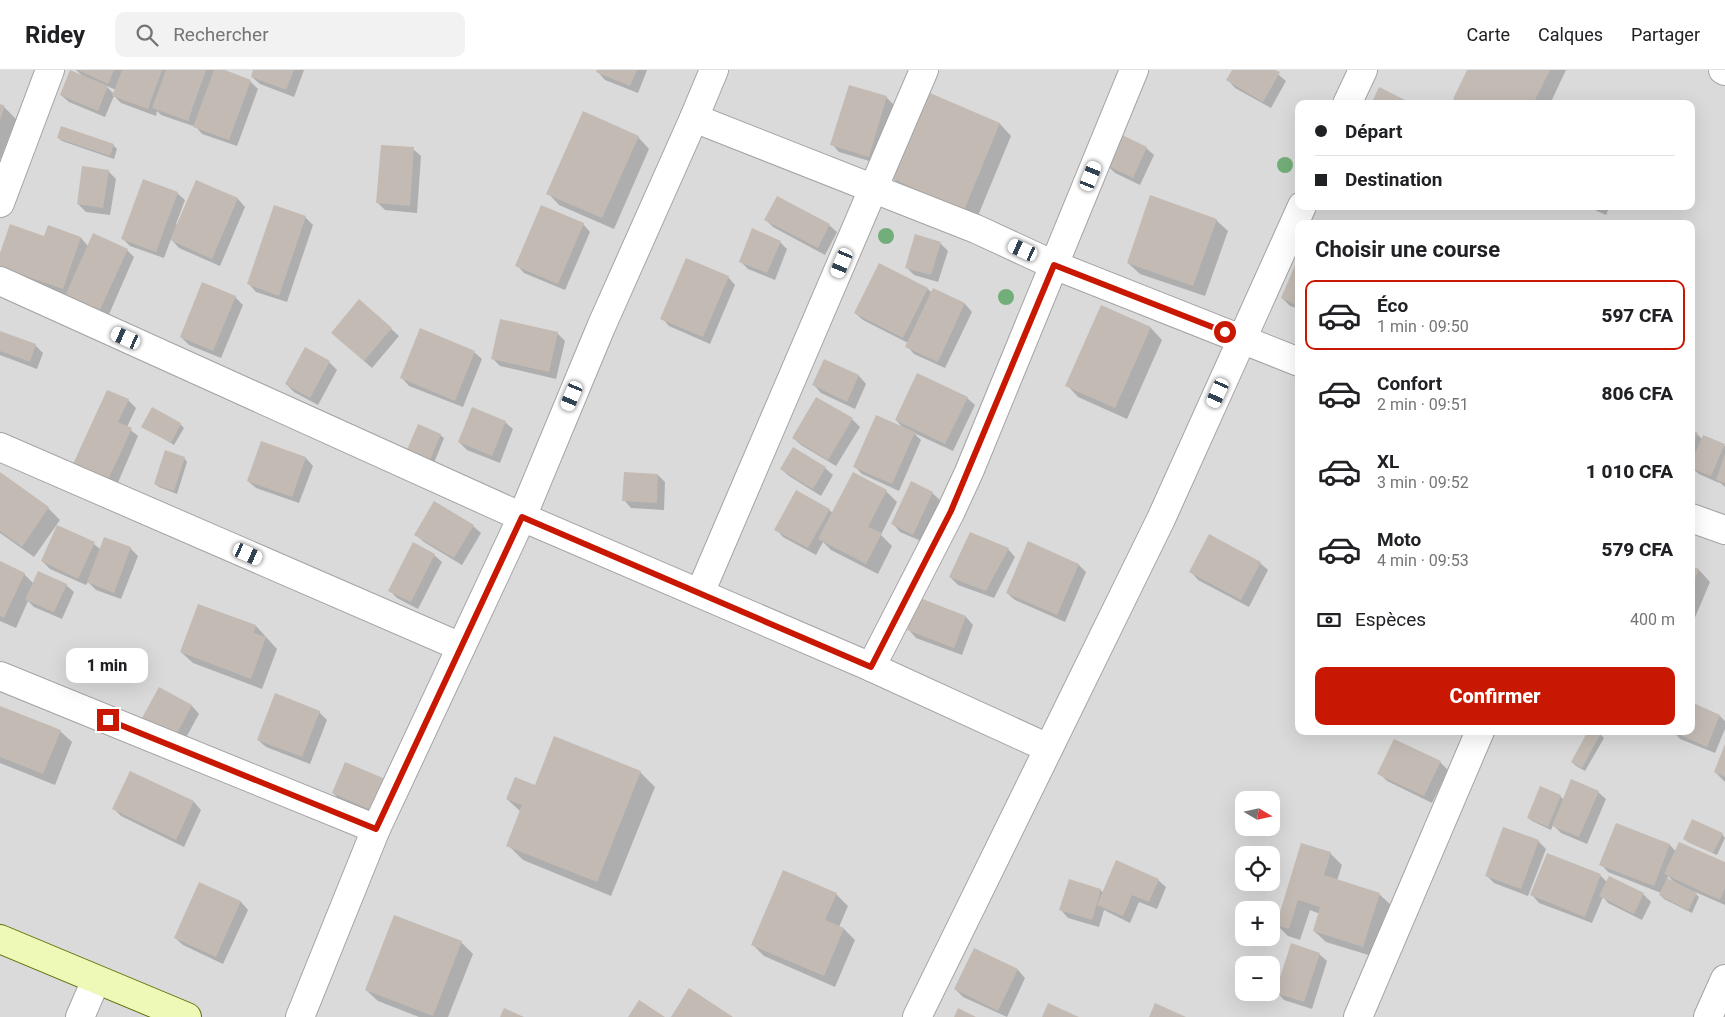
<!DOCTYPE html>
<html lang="fr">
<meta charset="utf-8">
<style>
:root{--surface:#fff;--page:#f2f2f2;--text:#202124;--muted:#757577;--line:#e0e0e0;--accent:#c91802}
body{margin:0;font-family:Roboto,sans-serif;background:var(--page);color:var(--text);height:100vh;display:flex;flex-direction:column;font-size:19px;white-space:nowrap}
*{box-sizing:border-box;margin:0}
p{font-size:16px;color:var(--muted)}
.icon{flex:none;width:28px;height:28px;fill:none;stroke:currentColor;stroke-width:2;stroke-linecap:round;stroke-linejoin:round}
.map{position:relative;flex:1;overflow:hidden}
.details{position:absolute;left:1295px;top:150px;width:400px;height:515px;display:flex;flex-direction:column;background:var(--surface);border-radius:10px;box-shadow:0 5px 20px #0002}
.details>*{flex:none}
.top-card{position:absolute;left:1295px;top:30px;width:400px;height:110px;border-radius:10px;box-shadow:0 5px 20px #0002;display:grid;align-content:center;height:110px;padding:0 20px;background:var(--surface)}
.needle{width:32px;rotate:99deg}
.controls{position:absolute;left:1235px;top:721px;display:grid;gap:10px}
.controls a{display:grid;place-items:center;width:45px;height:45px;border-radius:10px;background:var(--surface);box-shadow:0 5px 20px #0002;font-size:25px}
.end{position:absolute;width:22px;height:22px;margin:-11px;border:6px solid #c91802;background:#fff;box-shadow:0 0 0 2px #fff}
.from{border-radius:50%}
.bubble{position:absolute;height:35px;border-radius:10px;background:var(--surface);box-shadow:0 5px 20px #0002;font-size:16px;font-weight:800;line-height:35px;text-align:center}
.car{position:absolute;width:15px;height:30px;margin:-15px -8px;border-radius:6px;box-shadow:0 0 4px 1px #0007;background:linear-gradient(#fff 24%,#345 0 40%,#fff 0 76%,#345 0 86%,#fff 0)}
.top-card b{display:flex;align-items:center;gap:18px;height:48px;font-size:19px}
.top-card b+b{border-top:1px solid var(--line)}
.top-card i{width:12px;height:12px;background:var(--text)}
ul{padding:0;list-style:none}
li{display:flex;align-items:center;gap:15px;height:70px;margin:0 10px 8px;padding:0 10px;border:2px solid transparent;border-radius:10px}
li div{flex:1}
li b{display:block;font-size:19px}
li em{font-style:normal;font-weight:800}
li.selected{border-color:var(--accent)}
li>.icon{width:45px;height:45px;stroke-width:1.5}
h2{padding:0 20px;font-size:22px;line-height:60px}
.pay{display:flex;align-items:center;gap:12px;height:55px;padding:0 20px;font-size:19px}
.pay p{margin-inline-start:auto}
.action{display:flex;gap:10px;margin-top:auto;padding:10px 20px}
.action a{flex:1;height:58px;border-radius:10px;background:var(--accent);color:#fff;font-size:20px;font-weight:800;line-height:58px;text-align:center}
header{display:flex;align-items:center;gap:30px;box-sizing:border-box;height:70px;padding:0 25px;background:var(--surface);border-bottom:1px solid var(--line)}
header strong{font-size:24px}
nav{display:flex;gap:28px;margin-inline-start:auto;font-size:18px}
.search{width:350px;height:45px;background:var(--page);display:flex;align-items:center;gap:12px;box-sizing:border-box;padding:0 18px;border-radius:10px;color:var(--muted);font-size:19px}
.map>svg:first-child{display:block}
</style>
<header>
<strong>Ridey</strong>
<div class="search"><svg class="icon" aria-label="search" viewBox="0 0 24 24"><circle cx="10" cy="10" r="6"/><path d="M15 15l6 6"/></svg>Rechercher</div>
<nav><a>Carte</a><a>Calques</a><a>Partager</a></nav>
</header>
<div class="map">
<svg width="1725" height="947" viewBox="0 0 1725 947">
<rect width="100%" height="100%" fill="#efece3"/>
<!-- residential -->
<path fill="#dbdada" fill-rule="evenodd" d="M0,0H1725V947H0ZM1299,34H1691V136H1299ZM1299,154H1691V661H1299ZM1244,730H1271V758H1244ZM1244,785H1271V812H1244ZM1244,840H1271V868H1244ZM1244,895H1271V922H1244Z"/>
<!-- shadow -->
<g fill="#0003" fill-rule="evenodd">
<path d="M76,0H221L250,11L258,19L237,76L202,64L196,57L161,45L157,41L156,46L121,33L114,26L105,47L69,32L61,25L84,7ZM107,16L116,20L114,24L107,17Z"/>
<polygon points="255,0 304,0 294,27 260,14 252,7"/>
<polygon points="598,0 647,0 638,23 605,10 598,2"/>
<polygon points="1233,0 1273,0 1286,11 1271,38 1235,18 1228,10"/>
<polygon points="1468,0 1566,0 1550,34 1459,34 1454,29"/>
<polygon points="924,22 1000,54 1011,66 975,153 903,119 892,107"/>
<polygon points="886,27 894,35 876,93 839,82 832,74"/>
<polygon points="0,36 5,38 16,49 0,90"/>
<polygon points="638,67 649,79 614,159 559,135 548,123"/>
<polygon points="58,68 113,75 117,79 114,89 62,71"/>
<polygon points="1146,78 1154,85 1140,115 1115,103 1107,95"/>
<polygon points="413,79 421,86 417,143 385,140 378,133"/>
<polygon points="108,101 116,109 110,145 86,142 78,134"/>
<polygon points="197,111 238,129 245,137 220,196 179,178 171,169 164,188 130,176 122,168 177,123 185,130 176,154 178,155"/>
<polygon points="1586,136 1610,136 1606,145"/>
<polygon points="305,147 313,155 287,232 256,222 249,214"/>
<polygon points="766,150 829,155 837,162 825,185 773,157"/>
<polygon points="1216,150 1228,161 1205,226 1140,204 1128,193"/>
<polygon points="583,154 590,162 565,220 524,203 517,195"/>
<polygon points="45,168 81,168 88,176 127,180 134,187 107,249 0,198 0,187"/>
<polygon points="780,172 787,179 775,210 748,199 740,191"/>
<polygon points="940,173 948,181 938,212 914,205 906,197"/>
<polygon points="1299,195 1299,239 1290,236 1282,228"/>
<polygon points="728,207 735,215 710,274 669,256 662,248"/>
<polygon points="928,219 932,223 934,219 965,234 972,242 945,298 914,284 907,276 908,273 863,250 855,243"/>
<polygon points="235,227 243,235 221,288 189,275 181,267"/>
<polygon points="360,231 399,266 372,298 340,270"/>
<polygon points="1102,236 1151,258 1162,270 1127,349 1078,327 1067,315"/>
<polygon points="0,262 36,276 43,283 37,299 0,285"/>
<polygon points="557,263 565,271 556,309 500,296 492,288"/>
<polygon points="474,282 482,289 463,337 409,316 402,308"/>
<polygon points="825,291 859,306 866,314 855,339 821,323 814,315"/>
<polygon points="329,292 337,300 318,335 294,322 286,314"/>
<polygon points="817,328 852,349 860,357 836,396 801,375 793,368"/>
<polygon points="967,328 975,335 953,381 914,363 921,370 899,421 862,404 855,397 904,359 896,350"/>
<polygon points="128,330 136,338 127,357 138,366 116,417 74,394"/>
<polygon points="505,352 513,359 500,393 467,380 459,372"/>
<polygon points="180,354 184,358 174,375 143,356"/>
<polygon points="1691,361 1697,364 1702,369 1725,376 1725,417 1719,412 1719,413 1699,404 1693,399 1691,402"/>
<polygon points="440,365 444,368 434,393 412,384 408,380"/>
<polygon points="184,388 187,392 177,424 159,417 155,414"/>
<polygon points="306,388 313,396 299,433 256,418 248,411"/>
<polygon points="825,398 833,405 821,426 789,406 781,399"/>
<polygon points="0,404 48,438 60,450 34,487 0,463"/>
<polygon points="658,405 665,412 664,440 631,438 624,430"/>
<polygon points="886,421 897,432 881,465 892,476 878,504 831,480 823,472 816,485 783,467 776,459 829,440 833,443"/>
<polygon points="932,423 940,430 921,471 900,462 893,454"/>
<polygon points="473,456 481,463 462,495 424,472 416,465"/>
<polygon points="58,457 94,474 100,479 130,478 138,486 121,529 96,520 88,512 86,515 50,499 42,491"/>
<polygon points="1008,479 1015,487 994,528 958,515 950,507"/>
<polygon points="434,485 442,492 418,539 397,528 390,521"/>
<polygon points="0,493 24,504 34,514 66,515 74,522 62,549 34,537 28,531 16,558 0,551"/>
<polygon points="1260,493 1268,500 1249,537 1198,510 1191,502"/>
<polygon points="1079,495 1086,502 1065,552 1015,530 1007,523"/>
<polygon points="1691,497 1699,500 1710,512 1691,557"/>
<polygon points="920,530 966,547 973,555 962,585 916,568 909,560"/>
<polygon points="256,556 277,579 262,619 193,593 181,582"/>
<polygon points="159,619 192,636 199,644 183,673 151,656 143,648"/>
<polygon points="0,637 60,661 72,672 55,715 0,693"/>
<polygon points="319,642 327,650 310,694 266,677 258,670"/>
<polygon points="1720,646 1725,651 1725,659 1715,683 1680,669 1673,661 1691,661"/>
<polygon points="1600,664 1604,668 1585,701 1576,696 1572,692"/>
<polygon points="1725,678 1725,712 1715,702"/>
<polygon points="1440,692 1448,700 1432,733 1387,711 1379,703"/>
<polygon points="131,702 194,732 201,740 184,777 121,746 114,739"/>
<polygon points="640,702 655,717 611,826 523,790 508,775 521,742 507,729 536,716"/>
<polygon points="383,709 390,717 378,746 341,731 333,723"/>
<polygon points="1598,722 1606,729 1587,774 1561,763 1553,755 1551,760 1532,751 1528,748 1560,726 1564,730"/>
<path d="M1617,754L1670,775L1676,782L1725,794V835L1693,821L1699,827L1692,843L1664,829L1660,825L1661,823L1608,802L1601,794ZM1668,806L1675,813L1667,810Z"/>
<polygon points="1722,764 1725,768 1717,785 1688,772 1684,769"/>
<polygon points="1538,771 1546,779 1528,826 1494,813 1486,805"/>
<polygon points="1330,783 1342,795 1337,811 1379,824 1391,835 1375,887 1326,872 1314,861 1320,844 1310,840 1300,870 1288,866 1277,855"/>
<polygon points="1548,785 1601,806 1607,812 1643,824 1651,832 1642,850 1608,833 1603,827 1592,853 1539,833 1532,825"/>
<polygon points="1158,810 1166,817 1157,839 1139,832 1130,853 1104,840 1099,857 1068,848 1061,840 1100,820 1104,823"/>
<polygon points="200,814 241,832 248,840 223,894 183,875 175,868"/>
<polygon points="836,824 848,836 839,857 844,859 855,870 835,917 764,886 752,874"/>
<polygon points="461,872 473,884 448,947 419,947 378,931 366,920"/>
<polygon points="975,879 1018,900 1025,908 1007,947 963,927 955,919"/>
<polygon points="1319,884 1327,891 1312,939 1284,930 1277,922"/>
</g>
<!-- building -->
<g fill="#c3bbb3">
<polygon points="70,0 108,16 98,41 60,25"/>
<polygon points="78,0 114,0 108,14"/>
<polygon points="122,0 162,0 148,39 112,26"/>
<polygon points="166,0 206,0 188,51 152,38"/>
<polygon points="214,0 225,0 251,10 229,70 193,57"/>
<polygon points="253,0 294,0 286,20 251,7"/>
<polygon points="597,0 637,0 630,16 596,2"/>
<polygon points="1232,0 1275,0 1280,2 1263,32 1226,10"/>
<polygon points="1467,0 1550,0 1533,34 1462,34 1453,29"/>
<polygon points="849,15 887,26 869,87 830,75"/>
<polygon points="1379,17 1413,34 1371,34"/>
<polygon points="923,20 1000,53 963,143 890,107"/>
<polygon points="0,34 5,36 0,50"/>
<polygon points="583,41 639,66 602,148 546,124"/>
<polygon points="61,56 114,74 110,86 57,68"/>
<polygon points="1120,64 1147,77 1133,108 1106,95"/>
<polygon points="381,75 414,77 410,136 376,133"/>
<polygon points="82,96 109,100 103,138 77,134"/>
<polygon points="143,109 178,122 156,182 121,169"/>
<polygon points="196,110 238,128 212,189 170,170"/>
<polygon points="1150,125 1217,149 1193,216 1127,193"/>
<polygon points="777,126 830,154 818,178 764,150"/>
<polygon points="274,135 306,146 279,226 247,214"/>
<polygon points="541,135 584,153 558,214 515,196"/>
<polygon points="10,154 44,166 48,155 81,167 63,219 0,197 0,183"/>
<polygon points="752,158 781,171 767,203 739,192"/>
<polygon points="93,163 128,179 99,242 65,226"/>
<polygon points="915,164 941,172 931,205 905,198"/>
<polygon points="686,188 729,206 703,267 660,249"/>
<polygon points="879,193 928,218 903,268 854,243"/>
<polygon points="1296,193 1299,194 1299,236 1281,228"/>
<polygon points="202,212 236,226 213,281 180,267"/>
<polygon points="933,218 965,233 938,292 905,277"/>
<polygon points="359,229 392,258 364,291 331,263"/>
<polygon points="1101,235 1151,257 1115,338 1065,316"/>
<polygon points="500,249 558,262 549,302 491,289"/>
<polygon points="420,258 475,281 455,331 400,308"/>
<polygon points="0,261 36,274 30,292 0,281"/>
<polygon points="305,277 330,291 310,328 285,314"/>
<polygon points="824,289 859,305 847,332 812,315"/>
<polygon points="917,303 968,327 945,374 895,350"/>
<polygon points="107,320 129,329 118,352 132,358 108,410 73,394"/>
<polygon points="816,327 853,348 828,390 792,368"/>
<polygon points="152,337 181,353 171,373 141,357"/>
<polygon points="472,337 506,351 492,386 458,372"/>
<polygon points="876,345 915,362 892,414 853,397"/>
<polygon points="418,354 441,364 430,390 407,380"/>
<polygon points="1691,360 1698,363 1691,378"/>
<polygon points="1703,365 1725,374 1711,406 1691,398 1691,393"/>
<polygon points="261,371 306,387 292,427 247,411"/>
<polygon points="793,377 826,397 813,419 780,399"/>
<polygon points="165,380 185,387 174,421 154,414"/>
<polygon points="1725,384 1725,413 1716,410"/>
<polygon points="0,402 49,437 22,477 0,461"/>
<polygon points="624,402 658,404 657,433 622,431"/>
<polygon points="853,402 887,420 868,457 882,463 866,494 818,469"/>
<polygon points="911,411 933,422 913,465 891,454"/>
<polygon points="796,420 830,439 808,478 774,460"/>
<polygon points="434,431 474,455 454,488 414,465"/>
<polygon points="57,455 95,472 78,509 41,491"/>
<polygon points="970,462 1009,478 986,521 949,507"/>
<polygon points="1209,464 1261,492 1241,530 1189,502"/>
<polygon points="104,467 131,477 114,523 87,512"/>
<polygon points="1028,471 1079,494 1057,545 1006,523"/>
<polygon points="413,472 435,484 411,532 388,521"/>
<polygon points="0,491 25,503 4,548 0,546"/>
<polygon points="1691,496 1699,499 1691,519"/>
<polygon points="38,501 67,514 54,542 25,530"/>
<polygon points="920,528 966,546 954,578 907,560"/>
<polygon points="198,534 256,555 254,563 266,567 251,609 180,582"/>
<polygon points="159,617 192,635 175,667 142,648"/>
<polygon points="275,623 320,641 302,687 257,670"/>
<polygon points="1691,632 1720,645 1707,677 1671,661 1691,661"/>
<polygon points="0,636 61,660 43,704 0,687"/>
<polygon points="1588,661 1597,661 1601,663 1582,698 1571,692"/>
<polygon points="554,666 641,701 597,812 506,776 522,735 506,729 515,707 535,715"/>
<polygon points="1394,669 1441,691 1424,726 1377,704"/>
<polygon points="1725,674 1725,707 1714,702"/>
<polygon points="345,692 383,708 371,740 332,723"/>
<polygon points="130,701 194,731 176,770 112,739"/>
<polygon points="1571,709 1599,721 1579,767 1552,756"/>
<polygon points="1540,716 1561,725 1548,757 1527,748"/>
<polygon points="1692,749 1723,763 1713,783 1683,769"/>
<polygon points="1616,753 1670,774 1654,816 1599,795"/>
<polygon points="1503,757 1539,770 1521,819 1485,806"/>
<polygon points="1679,772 1725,792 1725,818 1720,830 1664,804"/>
<polygon points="1301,773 1331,782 1324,805 1380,823 1363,877 1313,861 1320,837 1298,830 1289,859 1276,855"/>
<polygon points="1547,783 1601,804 1585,847 1530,825"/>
<polygon points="1116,790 1159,809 1149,832 1132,825 1123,846 1097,835"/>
<polygon points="783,800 837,823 825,850 844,858 824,906 751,875"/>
<polygon points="1609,806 1644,823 1634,844 1599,826"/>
<polygon points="1667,808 1697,823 1688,840 1659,825"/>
<polygon points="1069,809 1101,819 1092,850 1059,840"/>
<polygon points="199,812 241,831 216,887 174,868"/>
<polygon points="394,845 462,871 433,946 365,920"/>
<polygon points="1291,873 1320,883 1304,932 1275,923"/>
<polygon points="974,878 1018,899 998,941 954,919"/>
<polygon points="689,918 733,947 671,947"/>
<polygon points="639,930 665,947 628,947"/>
<polygon points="1048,933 1079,947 1042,947"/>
<polygon points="1155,933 1186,947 1149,947"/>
<polygon points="504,938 524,947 500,947"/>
<polygon points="958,938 976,947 954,947"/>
</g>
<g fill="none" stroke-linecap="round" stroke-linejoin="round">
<defs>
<g id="street">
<polyline points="1723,0 1725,1"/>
<polyline points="1347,34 1363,0"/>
<polyline points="694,48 976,159 1054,195 1299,292"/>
<polyline points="0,133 50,0"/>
<polyline points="0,211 522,447 871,597 1048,678"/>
<polyline points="0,377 461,577"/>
<polyline points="1691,448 1725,460"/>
<polyline points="700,523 924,0"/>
<polyline points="871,597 951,441 969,402 1134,0"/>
<polyline points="0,606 376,759"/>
<polyline points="80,947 96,910"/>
<polyline points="300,947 376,759 522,447 601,257 694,48 714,0"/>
<polyline points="917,947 1161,449 1302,136"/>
<polyline points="1358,947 1480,661"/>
<polyline points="1708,947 1725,909"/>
</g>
<polyline id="secondary" points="0,869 187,947"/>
</defs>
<!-- street casing -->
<use href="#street" stroke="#a4a4a4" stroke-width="30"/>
<!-- secondary casing -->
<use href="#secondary" stroke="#5b7306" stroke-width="30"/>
<!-- street -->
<use href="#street" stroke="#fff" stroke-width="28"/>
<!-- secondary -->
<use href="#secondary" stroke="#eef9b7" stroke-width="28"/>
</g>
<!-- trees -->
<g fill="#72ae79">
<circle cx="1285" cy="95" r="8"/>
<circle cx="886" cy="166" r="8"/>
<circle cx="1006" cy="227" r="8"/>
</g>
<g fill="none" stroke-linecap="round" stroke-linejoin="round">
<!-- route -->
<polyline stroke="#c91802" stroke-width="6" points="108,650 376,759 522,447 871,597 951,441 1054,195 1225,262"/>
</g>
</svg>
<div class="controls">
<a><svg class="needle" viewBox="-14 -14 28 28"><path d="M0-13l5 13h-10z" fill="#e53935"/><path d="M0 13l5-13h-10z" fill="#757577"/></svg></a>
<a><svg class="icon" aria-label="locate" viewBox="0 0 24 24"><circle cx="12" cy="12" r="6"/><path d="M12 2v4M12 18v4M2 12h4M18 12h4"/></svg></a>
<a>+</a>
<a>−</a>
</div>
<i class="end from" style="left:1225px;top:262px"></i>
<i class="end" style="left:108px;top:650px"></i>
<div class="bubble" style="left:66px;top:578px;width:82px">1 min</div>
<i class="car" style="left:1091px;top:106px;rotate:22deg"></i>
<i class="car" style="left:1023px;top:180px;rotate:295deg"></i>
<i class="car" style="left:842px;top:193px;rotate:203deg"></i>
<i class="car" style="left:126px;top:268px;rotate:294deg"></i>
<i class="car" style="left:1218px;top:323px;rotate:204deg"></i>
<i class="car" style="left:572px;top:326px;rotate:203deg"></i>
<i class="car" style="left:248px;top:484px;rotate:114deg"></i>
<div class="top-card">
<b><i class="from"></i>Départ</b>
<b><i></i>Destination</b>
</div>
<section class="details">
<h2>Choisir une course</h2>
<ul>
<li class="selected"><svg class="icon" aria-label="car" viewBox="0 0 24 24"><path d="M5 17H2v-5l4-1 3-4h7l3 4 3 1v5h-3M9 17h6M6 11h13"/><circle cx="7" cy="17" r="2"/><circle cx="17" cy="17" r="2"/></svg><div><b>Éco</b><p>1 min · 09:50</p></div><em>597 CFA</em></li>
<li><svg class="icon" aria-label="car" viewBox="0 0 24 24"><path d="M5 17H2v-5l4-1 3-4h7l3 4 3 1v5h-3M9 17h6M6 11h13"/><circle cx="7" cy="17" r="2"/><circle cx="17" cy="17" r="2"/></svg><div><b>Confort</b><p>2 min · 09:51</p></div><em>806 CFA</em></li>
<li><svg class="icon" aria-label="car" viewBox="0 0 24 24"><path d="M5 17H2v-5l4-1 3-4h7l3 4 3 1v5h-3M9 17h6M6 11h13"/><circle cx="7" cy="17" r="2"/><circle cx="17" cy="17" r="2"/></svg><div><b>XL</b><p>3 min · 09:52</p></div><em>1 010 CFA</em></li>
<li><svg class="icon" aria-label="car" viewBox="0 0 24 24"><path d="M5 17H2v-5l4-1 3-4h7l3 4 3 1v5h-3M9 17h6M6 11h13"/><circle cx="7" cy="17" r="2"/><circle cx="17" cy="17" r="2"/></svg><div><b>Moto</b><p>4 min · 09:53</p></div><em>579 CFA</em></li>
</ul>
<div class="pay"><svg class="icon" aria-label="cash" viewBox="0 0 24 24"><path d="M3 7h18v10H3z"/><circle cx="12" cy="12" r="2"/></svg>Espèces<p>400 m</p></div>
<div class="action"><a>Confirmer</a></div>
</section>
</div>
